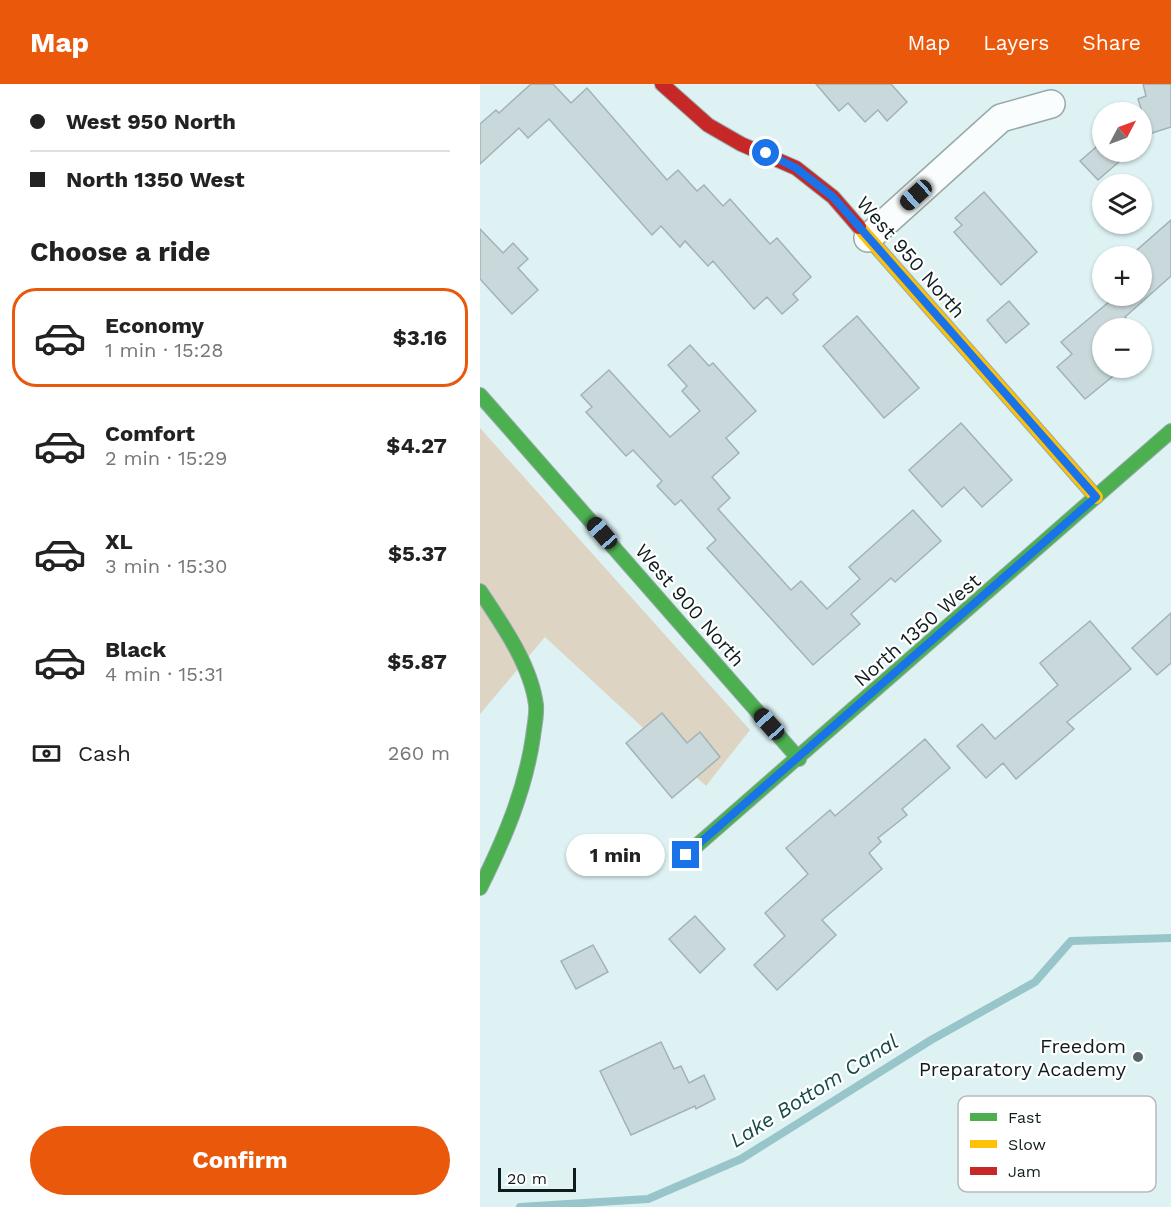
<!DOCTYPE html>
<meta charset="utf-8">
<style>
:root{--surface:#fff;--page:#f6f6f6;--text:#222;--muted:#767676;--line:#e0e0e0;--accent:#ea580c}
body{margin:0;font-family:"Work Sans",sans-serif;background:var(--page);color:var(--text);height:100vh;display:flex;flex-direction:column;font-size:22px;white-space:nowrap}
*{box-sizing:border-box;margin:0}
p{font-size:20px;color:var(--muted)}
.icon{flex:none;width:33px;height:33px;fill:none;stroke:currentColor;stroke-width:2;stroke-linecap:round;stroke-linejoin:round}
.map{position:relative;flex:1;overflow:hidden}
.side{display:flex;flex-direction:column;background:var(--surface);width:480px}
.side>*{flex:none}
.guide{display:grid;align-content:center;height:132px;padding:0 30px;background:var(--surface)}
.needle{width:39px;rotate:49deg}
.buttons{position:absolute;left:612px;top:18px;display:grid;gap:12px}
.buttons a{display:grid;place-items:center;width:60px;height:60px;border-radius:50%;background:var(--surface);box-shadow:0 2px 4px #0004;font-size:30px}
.scale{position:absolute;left:18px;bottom:15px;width:78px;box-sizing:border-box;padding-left:6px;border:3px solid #0f1c1d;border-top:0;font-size:16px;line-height:21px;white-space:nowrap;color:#0f1c1d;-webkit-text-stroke:4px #fff;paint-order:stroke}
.end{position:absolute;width:27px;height:27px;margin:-14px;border:8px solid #1a73e8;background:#fff;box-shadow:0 0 0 3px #fff}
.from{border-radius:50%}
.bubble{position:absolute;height:42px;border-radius:21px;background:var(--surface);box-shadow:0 2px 4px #0004;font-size:20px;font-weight:700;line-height:42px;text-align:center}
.car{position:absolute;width:18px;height:36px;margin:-18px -9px;border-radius:8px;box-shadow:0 0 4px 2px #0007;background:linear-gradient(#222 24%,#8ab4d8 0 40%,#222 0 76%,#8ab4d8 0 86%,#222 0)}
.guide b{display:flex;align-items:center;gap:21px;height:57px;font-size:22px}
.guide b+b{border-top:2px solid var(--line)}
.guide i{width:15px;height:15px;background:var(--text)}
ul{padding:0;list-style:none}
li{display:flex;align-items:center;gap:18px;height:99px;margin:0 12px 9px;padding:0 18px;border:3px solid transparent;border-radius:24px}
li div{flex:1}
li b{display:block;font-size:22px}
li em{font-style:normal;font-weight:700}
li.selected{border-color:var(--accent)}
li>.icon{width:54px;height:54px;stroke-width:1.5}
h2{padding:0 30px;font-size:27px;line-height:72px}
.pay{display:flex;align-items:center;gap:15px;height:66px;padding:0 30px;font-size:22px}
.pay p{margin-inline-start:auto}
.action{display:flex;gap:12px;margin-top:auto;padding:12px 30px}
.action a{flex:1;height:69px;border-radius:36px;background:var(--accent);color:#fff;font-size:24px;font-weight:700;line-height:69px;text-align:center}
header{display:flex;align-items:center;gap:36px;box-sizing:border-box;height:84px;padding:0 30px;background:var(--accent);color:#fff}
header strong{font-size:28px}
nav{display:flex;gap:33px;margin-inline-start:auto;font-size:21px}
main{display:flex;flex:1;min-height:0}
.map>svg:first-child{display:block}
</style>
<header>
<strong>Map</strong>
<nav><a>Map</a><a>Layers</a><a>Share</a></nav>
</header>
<main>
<section class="side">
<div class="guide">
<b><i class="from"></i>West 950 North</b>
<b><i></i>North 1350 West</b>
</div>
<h2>Choose a ride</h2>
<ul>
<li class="selected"><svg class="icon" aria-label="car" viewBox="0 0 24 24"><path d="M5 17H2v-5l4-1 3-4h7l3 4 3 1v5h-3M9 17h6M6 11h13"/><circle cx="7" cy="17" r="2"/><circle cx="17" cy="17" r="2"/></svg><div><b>Economy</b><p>1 min · 15:28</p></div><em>$3.16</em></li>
<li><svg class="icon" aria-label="car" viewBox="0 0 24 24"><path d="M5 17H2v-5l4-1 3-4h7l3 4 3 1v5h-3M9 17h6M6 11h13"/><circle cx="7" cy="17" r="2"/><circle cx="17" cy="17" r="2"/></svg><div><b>Comfort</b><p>2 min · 15:29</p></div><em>$4.27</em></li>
<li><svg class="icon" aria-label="car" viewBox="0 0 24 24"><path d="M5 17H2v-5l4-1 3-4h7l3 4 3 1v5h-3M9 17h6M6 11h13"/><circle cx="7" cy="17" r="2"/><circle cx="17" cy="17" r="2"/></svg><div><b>XL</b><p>3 min · 15:30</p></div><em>$5.37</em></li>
<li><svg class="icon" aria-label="car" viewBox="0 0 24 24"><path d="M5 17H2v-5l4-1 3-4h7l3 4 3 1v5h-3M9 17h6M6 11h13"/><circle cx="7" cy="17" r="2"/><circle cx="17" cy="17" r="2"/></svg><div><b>Black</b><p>4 min · 15:31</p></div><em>$5.87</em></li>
</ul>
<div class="pay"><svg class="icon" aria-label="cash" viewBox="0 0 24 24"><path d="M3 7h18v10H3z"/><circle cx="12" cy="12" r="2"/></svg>Cash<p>260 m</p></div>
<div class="action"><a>Confirm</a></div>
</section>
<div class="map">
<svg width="691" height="1123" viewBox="0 0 691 1123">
<rect width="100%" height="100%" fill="#def2f4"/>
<!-- green -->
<polygon fill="#ddd4c4" points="0,344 270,646 226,702 65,553 0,630"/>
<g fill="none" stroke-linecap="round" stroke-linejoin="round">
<!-- stream -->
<polyline stroke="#97c5c9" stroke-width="8" points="40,1123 168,1115 261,1075 451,956 555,898 591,857 691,854"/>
</g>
<!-- building -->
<g fill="#c9d9db" stroke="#a3b2b4" stroke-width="1.5">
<polygon points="51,0 73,0 91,19 107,4 187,96 198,86 217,107 224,101 243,122 250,115 290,160 297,154 331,193 313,210 318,216 302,230 287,213 274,225 233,177 228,182 205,157 200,163 181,142 172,151 69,35 48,54 39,44 0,80 0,40 16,26 19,29"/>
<polygon points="336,0 411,0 427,18 407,37 398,26 385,38 368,19 359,27"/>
<polygon points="663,0 691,0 691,43 669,50 658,15 666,12"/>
<polygon points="622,58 622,68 633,68 641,76 618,96 600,77"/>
<polygon points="504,108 557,168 521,201 474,148 482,141 475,134"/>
<polygon points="691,136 691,192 645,233 655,244 622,244 622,284 643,284 605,315 577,283 592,270 581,258 636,212 662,212 662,172 650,172"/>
<polygon points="0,145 23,169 33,159 48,175 38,184 58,206 32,230 0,195"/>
<polygon points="529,217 549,240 526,259 507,236"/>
<polygon points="377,232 439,304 404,334 343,262"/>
<polygon points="210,261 229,282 233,279 276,327 246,354 259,369 232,393 250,414 238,425 311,506 321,497 347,525 380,495 369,483 433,426 461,457 415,498 411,494 371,530 380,540 333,581 227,464 236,456 201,416 195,421 177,402 182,397 153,366 146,372 106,328 112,323 101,311 129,286 190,353 220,327 202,307 207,302 188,281"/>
<polygon points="481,339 532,396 502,423 484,403 462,423 429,386"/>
<polygon points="691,529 691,579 677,591 652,564"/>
<polygon points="610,537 651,585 587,638 594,645 536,695 523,679 506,694 477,662 502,640 515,655 578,601 560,579"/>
<polygon points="182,629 207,659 220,648 240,673 192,714 146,659"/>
<polygon points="445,655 470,684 422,725 427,731 398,754 401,758 389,769 402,785 342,836 356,851 297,906 274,881 305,852 285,829 328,790 306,764 350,726 355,732"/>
<polygon points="215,832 245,865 220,889 189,855"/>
<polygon points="113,861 128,888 96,905 81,877"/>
<polygon points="181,958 194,985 201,982 209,999 224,991 235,1015 216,1025 215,1022 151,1051 120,987"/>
</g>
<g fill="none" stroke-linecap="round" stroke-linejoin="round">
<defs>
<polyline id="street" points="388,154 521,34 571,20"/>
<g id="fast">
<polyline points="0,311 319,675"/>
<path d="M0,507C22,540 51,581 56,621C57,632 54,643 53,653C45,707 24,756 0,804"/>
<polyline points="206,771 691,347"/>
</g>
<polyline id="slow" points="379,143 616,413"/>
<polyline id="jam" points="182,0 228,41 261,60 316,84 353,113 379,143"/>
</defs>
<!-- street casing -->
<use href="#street" stroke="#99a9aa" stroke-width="30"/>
<!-- fast casing -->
<use href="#fast" stroke="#99a9aa" stroke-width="16"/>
<!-- slow casing -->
<use href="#slow" stroke="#99a9aa" stroke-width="16"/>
<!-- jam casing -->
<use href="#jam" stroke="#99a9aa" stroke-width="16"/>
<!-- street -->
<use href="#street" stroke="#fafdfd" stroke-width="27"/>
<!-- fast -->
<use href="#fast" stroke="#4caf50" stroke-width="14"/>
<!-- slow -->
<use href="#slow" stroke="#ffc107" stroke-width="14"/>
<!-- jam -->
<use href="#jam" stroke="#c62828" stroke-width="14"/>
</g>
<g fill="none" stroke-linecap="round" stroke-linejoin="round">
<!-- route -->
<polyline stroke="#1a73e8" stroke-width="8" points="206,771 616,413 353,113 316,84 286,69"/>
</g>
<!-- markers -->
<circle fill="#576768" stroke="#fff" stroke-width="2" cx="658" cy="973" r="6"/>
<g text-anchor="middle" stroke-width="4.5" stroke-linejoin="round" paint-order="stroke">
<!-- street labels -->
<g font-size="20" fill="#0f1c1d" stroke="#fff">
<text transform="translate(431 173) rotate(49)" y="7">West 950 North</text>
<text transform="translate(210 521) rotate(49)" y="7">West 900 North</text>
<text transform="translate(437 546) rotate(-41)" y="7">North 1350 West</text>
</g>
<!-- poi labels -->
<g font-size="20" fill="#0f1c1d" stroke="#fff" text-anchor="end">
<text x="646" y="969">Freedom<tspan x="646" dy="23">Preparatory Academy</tspan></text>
</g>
<!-- water labels -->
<g font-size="21" font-style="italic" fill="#154a4d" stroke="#fff">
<text transform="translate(334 1007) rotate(-32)" y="7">Lake Bottom Canal</text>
</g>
</g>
<!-- legend -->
<rect x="478" y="1012" width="198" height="96" rx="9" fill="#fff" stroke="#b7bbbb" stroke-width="1.5"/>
<rect x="490" y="1029" width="27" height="8" fill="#4caf50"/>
<rect x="490" y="1056" width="27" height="8" fill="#ffc107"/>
<rect x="490" y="1083" width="27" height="8" fill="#c62828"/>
<g font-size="16" fill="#0f1c1d">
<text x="528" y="1039">Fast</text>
<text x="528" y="1066">Slow</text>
<text x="528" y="1093">Jam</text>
</g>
</svg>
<div class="buttons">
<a><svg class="needle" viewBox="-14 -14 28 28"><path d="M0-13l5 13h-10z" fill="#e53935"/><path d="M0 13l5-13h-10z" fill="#767676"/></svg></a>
<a><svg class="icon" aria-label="layers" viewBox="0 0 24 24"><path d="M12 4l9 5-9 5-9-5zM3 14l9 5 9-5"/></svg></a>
<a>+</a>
<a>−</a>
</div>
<div class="scale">20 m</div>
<i class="end from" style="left:286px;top:69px"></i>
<i class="end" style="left:206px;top:771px"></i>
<div class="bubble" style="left:86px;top:750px;width:99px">1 min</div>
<i class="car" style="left:436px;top:111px;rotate:228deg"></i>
<i class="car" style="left:122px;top:449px;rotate:319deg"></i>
<i class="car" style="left:289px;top:640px;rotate:318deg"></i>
</div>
</main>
